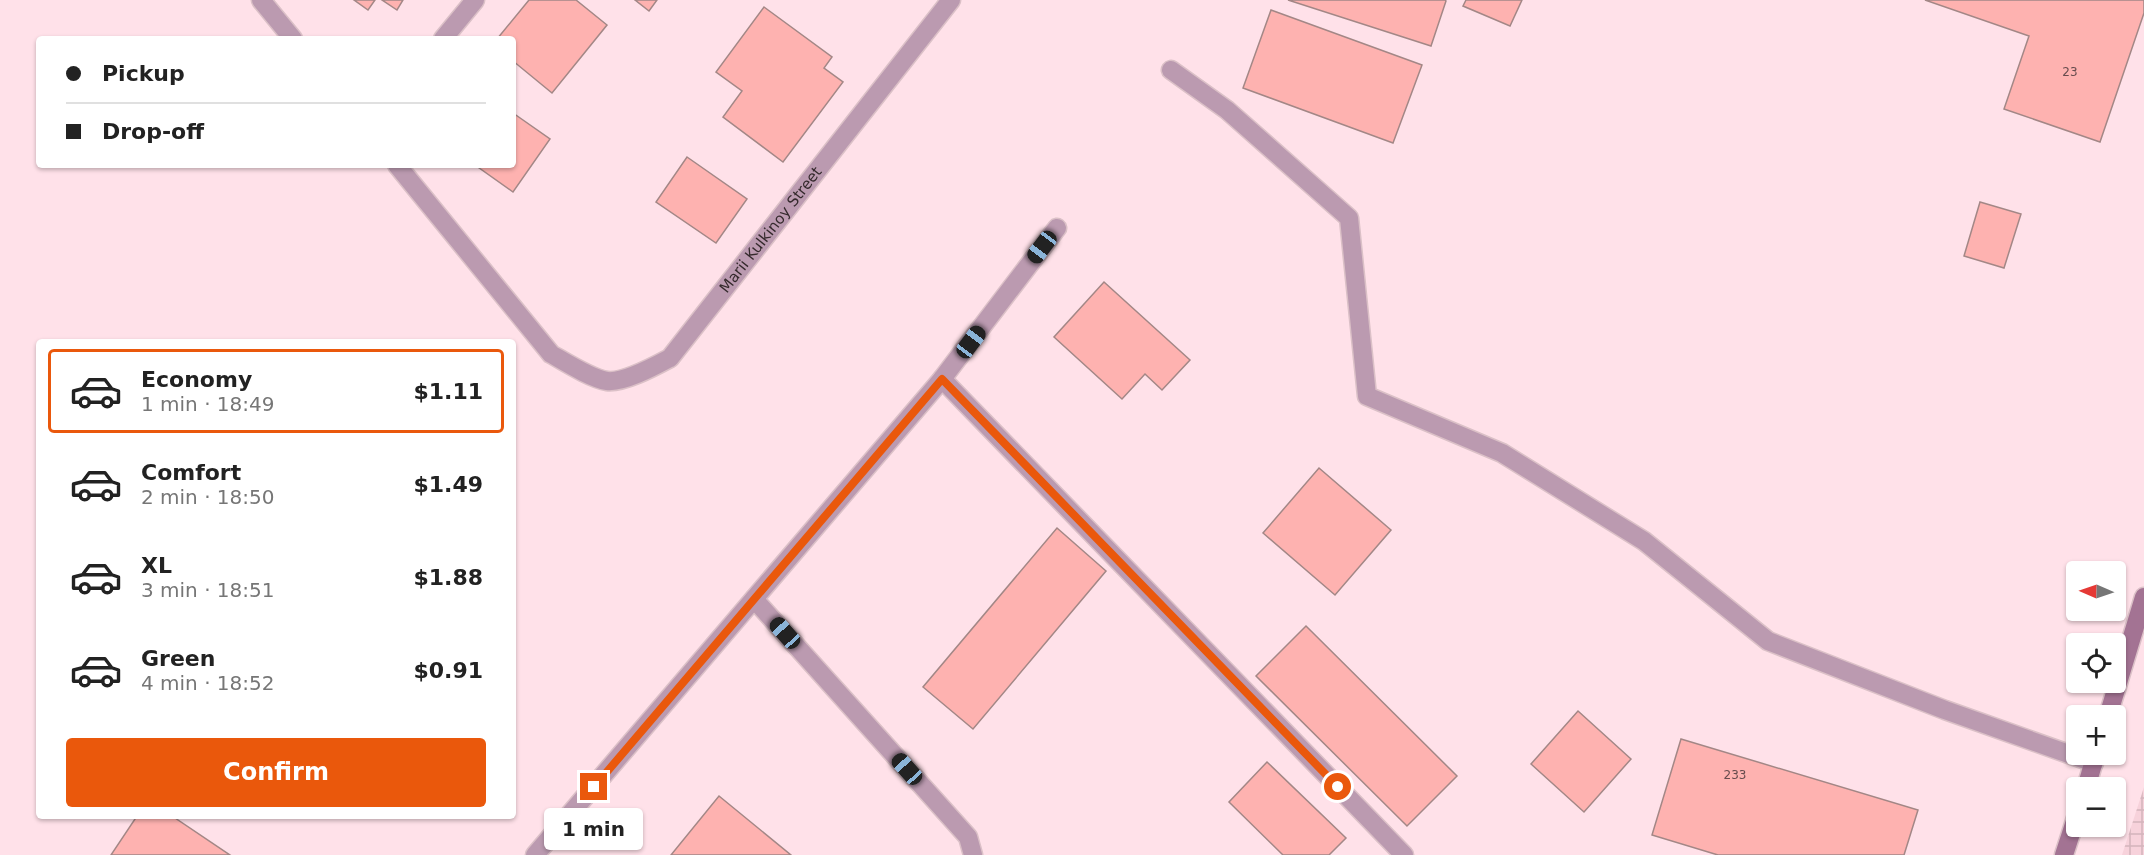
<!DOCTYPE html>
<meta charset="utf-8">
<style>
:root{--surface:#fff;--page:#f6f6f6;--text:#222;--muted:#767676;--line:#e0e0e0;--accent:#ea580c}
body{margin:0;font-family:"DejaVu Sans",sans-serif;background:var(--page);color:var(--text);height:100vh;display:flex;flex-direction:column;font-size:22px;white-space:nowrap}
*{box-sizing:border-box;margin:0}
p{font-size:20px;color:var(--muted)}
.icon{flex:none;width:33px;height:33px;fill:none;stroke:currentColor;stroke-width:2;stroke-linecap:round;stroke-linejoin:round}
.map{position:relative;flex:1;overflow:hidden}
.sheet{position:absolute;left:36px;top:339px;width:480px;height:480px;display:flex;flex-direction:column;background:var(--surface);border-radius:6px;box-shadow:0 2px 4px #0004}
.sheet>*{flex:none}
.top-card{position:absolute;left:36px;top:36px;width:480px;height:132px;border-radius:6px;box-shadow:0 2px 4px #0004;display:grid;align-content:center;height:132px;padding:0 30px;background:var(--surface)}
.needle{width:39px;rotate:272deg}
.buttons{position:absolute;left:2066px;top:561px;display:grid;gap:12px}
.buttons a{display:grid;place-items:center;width:60px;height:60px;border-radius:6px;background:var(--surface);box-shadow:0 2px 4px #0004;font-size:30px}
.end{position:absolute;width:27px;height:27px;margin:-14px;border:8px solid #ea580c;background:#fff;box-shadow:0 0 0 3px #fff}
.from{border-radius:50%}
.bubble{position:absolute;height:42px;border-radius:6px;background:var(--surface);box-shadow:0 2px 4px #0004;font-size:20px;font-weight:600;line-height:42px;text-align:center}
.car{position:absolute;width:18px;height:36px;margin:-18px -9px;border-radius:8px;box-shadow:0 0 4px 2px #0007;background:linear-gradient(#222 24%,#8ab4d8 0 40%,#222 0 76%,#8ab4d8 0 86%,#222 0)}
.top-card b{display:flex;align-items:center;gap:21px;height:57px;font-size:22px}
.top-card b+b{border-top:2px solid var(--line)}
.top-card i{width:15px;height:15px;background:var(--text)}
ul{padding:10px 0 0;list-style:none}
li{display:flex;align-items:center;gap:18px;height:84px;margin:0 12px 9px;padding:0 18px;border:3px solid transparent;border-radius:6px}
li div{flex:1}
li b{display:block;font-size:22px}
li em{font-style:normal;font-weight:600}
li.active{border-color:var(--accent)}
li>.icon{width:54px;height:54px;stroke-width:1.5}
.primary-button{display:flex;gap:12px;margin-top:auto;padding:12px 30px}
.primary-button a{flex:1;height:69px;border-radius:6px;background:var(--accent);color:#fff;font-size:24px;font-weight:600;line-height:69px;text-align:center}
.map>svg:first-child{display:block}
</style>
<div class="map">
<svg width="2144" height="855" viewBox="0 0 2144 855">
<defs>
<pattern id="industrial-grid" width="8" height="8" patternUnits="userSpaceOnUse" patternTransform="scale(1.5)"><rect width="8" height="8" fill="#f7d2db"/><path d="M0 4h8M4 0v8" fill="none" stroke="#d4b4bc"/></pattern>
</defs>
<rect width="100%" height="100%" fill="#ffe1e9"/>
<!-- industrial -->
<polygon fill="url(#industrial-grid)" points="2144,787 2144,855 2122,855"/>
<!-- building -->
<g fill="#feb2b0" stroke="#a38786" stroke-width="1.5">
<polygon points="354,0 375,0 368,10"/>
<polygon points="382,0 403,0 397,10"/>
<polygon points="529,0 576,0 607,25 552,93 513,61 513,39 497,39"/>
<polygon points="635,0 657,0 649,11"/>
<polygon points="1288,0 1445,0 1446,1 1431,46"/>
<polygon points="1466,0 1522,0 1510,26 1463,6"/>
<polygon points="1925,0 2144,0 2144,13 2100,142 2004,109 2029,36"/>
<polygon points="764,7 832,57 824,68 843,82 783,162 723,117 742,91 716,72"/>
<polygon points="1271,10 1422,65 1393,143 1243,88"/>
<polygon points="513,113 550,139 513,192 475,165 513,165"/>
<polygon points="687,157 747,199 716,243 656,202"/>
<polygon points="1980,202 2021,214 2004,268 1964,256"/>
<polygon points="1104,282 1190,360 1162,390 1145,374 1122,399 1054,337"/>
<polygon points="1319,468 1391,530 1335,595 1263,533"/>
<polygon points="1057,528 1106,571 973,729 923,687"/>
<polygon points="1306,626 1457,776 1407,826 1256,676"/>
<polygon points="1578,711 1631,759 1584,812 1531,764"/>
<polygon points="1681,739 1918,810 1904,855 1718,855 1652,835"/>
<polygon points="1267,762 1346,838 1329,855 1283,855 1229,802"/>
<polygon points="719,796 791,855 671,855"/>
<polygon points="137,816 172,816 230,855 111,855"/>
</g>
<g fill="none" stroke-linecap="round" stroke-linejoin="round">
<defs>
<g id="lane">
<polyline points="1171,70 1227,110 1349,218 1367,396 1502,453 1644,541 1768,641 1945,710 2094,763"/>
<polyline points="942,379 1404,855"/>
<polyline points="754,599 968,837 973,855"/>
<polyline points="535,855 942,379 1057,228"/>
</g>
<g id="street">
<polyline points="261,0 293,39"/>
<polyline points="443,39 475,0"/>
<path id="s1" d="M397,165L551,354C565,362 592,379 607,381C624,383 655,366 670,358L951,0"/>
</g>
<g id="secondary">
<polyline points="2108,716 2144,597"/>
<polyline points="2086,788 2096,754"/>
<polyline points="2064,855 2076,818"/>
</g>
</defs>
<!-- lane casing -->
<use href="#lane" stroke="#dbc0c7" stroke-width="21"/>
<!-- street casing -->
<use href="#street" stroke="#dbc0c7" stroke-width="21"/>
<!-- secondary casing -->
<use href="#secondary" stroke="#dbc0c7" stroke-width="21"/>
<!-- lane -->
<use href="#lane" stroke="#bb9ab0" stroke-width="18"/>
<!-- street -->
<use href="#street" stroke="#bb9ab0" stroke-width="18"/>
<!-- secondary -->
<use href="#secondary" stroke="#a37393" stroke-width="18"/>
</g>
<g fill="none" stroke-linecap="round" stroke-linejoin="round">
<!-- route -->
<polyline stroke="#ea580c" stroke-width="8" points="594,787 942,379 1338,787"/>
</g>
<g text-anchor="middle" stroke-width="4.5" stroke-linejoin="round" paint-order="stroke">
<!-- number labels -->
<g font-size="12" fill="#674c4e">
<text x="2070" y="76">23</text>
<text x="1735" y="779">233</text>
</g>
<!-- street labels -->
<g font-size="15" fill="#352a2d" stroke="#fff">
<text dy="5" stroke="none"><textPath href="#s1" startOffset="537">Marii Kulkinoy Street</textPath></text>
</g>
</g>
</svg>
<div class="buttons">
<a><svg class="needle" viewBox="-14 -14 28 28"><path d="M0-13l5 13h-10z" fill="#e53935"/><path d="M0 13l5-13h-10z" fill="#767676"/></svg></a>
<a><svg class="icon" aria-label="locate" viewBox="0 0 24 24"><circle cx="12" cy="12" r="6"/><path d="M12 2v4M12 18v4M2 12h4M18 12h4"/></svg></a>
<a>+</a>
<a>−</a>
</div>
<i class="end from" style="left:1338px;top:787px"></i>
<i class="end" style="left:594px;top:787px"></i>
<div class="bubble" style="left:544px;top:808px;width:99px">1 min</div>
<i class="car" style="left:1042px;top:247px;rotate:217deg"></i>
<i class="car" style="left:971px;top:342px;rotate:37deg"></i>
<i class="car" style="left:785px;top:633px;rotate:318deg"></i>
<i class="car" style="left:907px;top:769px;rotate:318deg"></i>
<div class="top-card">
<b><i class="from"></i>Pickup</b>
<b><i></i>Drop-off</b>
</div>
<section class="sheet">
<ul>
<li class="active"><svg class="icon" aria-label="car" viewBox="0 0 24 24"><path d="M5 17H2v-5l4-1 3-4h7l3 4 3 1v5h-3M9 17h6M6 11h13"/><circle cx="7" cy="17" r="2"/><circle cx="17" cy="17" r="2"/></svg><div><b>Economy</b><p>1 min · 18:49</p></div><em>$1.11</em></li>
<li><svg class="icon" aria-label="car" viewBox="0 0 24 24"><path d="M5 17H2v-5l4-1 3-4h7l3 4 3 1v5h-3M9 17h6M6 11h13"/><circle cx="7" cy="17" r="2"/><circle cx="17" cy="17" r="2"/></svg><div><b>Comfort</b><p>2 min · 18:50</p></div><em>$1.49</em></li>
<li><svg class="icon" aria-label="car" viewBox="0 0 24 24"><path d="M5 17H2v-5l4-1 3-4h7l3 4 3 1v5h-3M9 17h6M6 11h13"/><circle cx="7" cy="17" r="2"/><circle cx="17" cy="17" r="2"/></svg><div><b>XL</b><p>3 min · 18:51</p></div><em>$1.88</em></li>
<li><svg class="icon" aria-label="car" viewBox="0 0 24 24"><path d="M5 17H2v-5l4-1 3-4h7l3 4 3 1v5h-3M9 17h6M6 11h13"/><circle cx="7" cy="17" r="2"/><circle cx="17" cy="17" r="2"/></svg><div><b>Green</b><p>4 min · 18:52</p></div><em>$0.91</em></li>
</ul>
<div class="primary-button"><a>Confirm</a></div>
</section>
</div>
